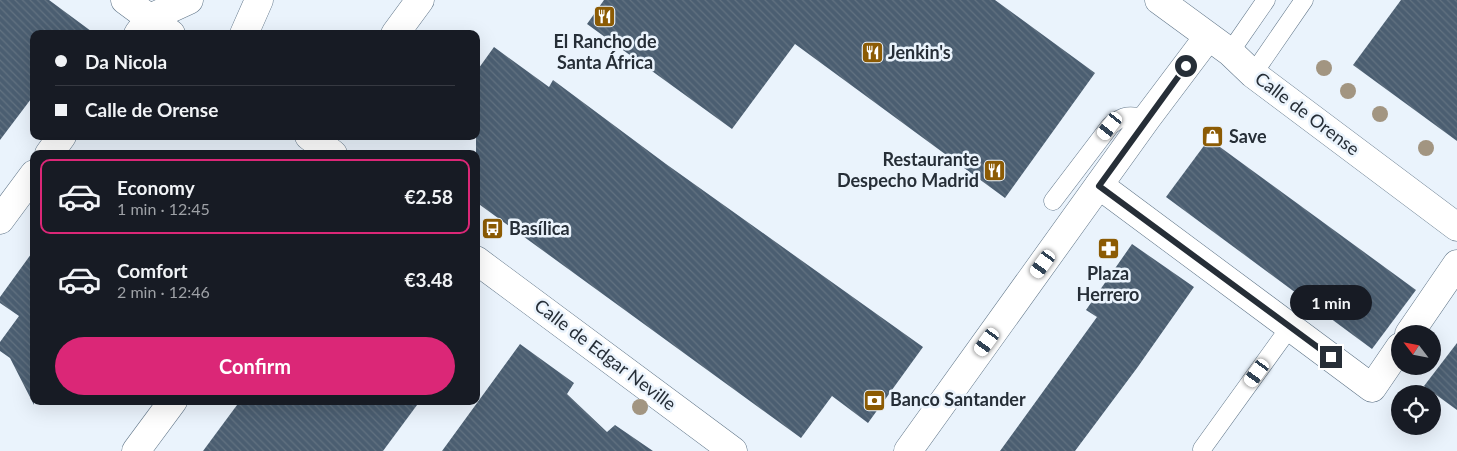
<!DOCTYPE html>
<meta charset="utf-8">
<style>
:root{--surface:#171b24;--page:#242831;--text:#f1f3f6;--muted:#9ea1a6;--line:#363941;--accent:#db2777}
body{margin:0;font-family:Lato,sans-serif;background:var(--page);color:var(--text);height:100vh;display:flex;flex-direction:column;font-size:19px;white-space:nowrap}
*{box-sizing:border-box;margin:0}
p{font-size:16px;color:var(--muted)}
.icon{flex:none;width:28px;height:28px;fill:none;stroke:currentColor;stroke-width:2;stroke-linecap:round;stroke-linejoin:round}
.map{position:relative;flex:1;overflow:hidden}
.panel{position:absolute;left:30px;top:150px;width:450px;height:255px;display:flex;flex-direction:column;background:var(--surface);border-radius:10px;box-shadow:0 5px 20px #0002}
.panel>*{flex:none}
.top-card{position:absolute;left:30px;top:30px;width:450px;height:110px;border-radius:10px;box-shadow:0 5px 20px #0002;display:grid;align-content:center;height:110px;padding:0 25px;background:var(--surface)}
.needle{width:32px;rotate:302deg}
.controls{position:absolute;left:1391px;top:325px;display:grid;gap:10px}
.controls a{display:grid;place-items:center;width:50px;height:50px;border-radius:50%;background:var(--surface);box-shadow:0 5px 20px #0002;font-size:25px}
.end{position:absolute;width:22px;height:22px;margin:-11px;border:6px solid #262e37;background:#fff;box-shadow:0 0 0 2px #fff}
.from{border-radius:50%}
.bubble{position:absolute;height:35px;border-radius:18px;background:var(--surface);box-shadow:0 5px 20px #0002;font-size:16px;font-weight:700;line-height:35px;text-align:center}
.car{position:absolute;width:15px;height:30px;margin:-15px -8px;border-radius:6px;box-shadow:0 0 4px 1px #0007;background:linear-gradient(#fff 24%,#345 0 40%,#fff 0 76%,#345 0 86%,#fff 0)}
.top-card b{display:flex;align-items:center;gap:18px;height:48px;font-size:19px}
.top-card b+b{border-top:1px solid var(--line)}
.top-card i{width:12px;height:12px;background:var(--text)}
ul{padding:9px 0 0;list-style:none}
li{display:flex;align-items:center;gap:15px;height:75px;margin:0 10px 8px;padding:0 15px;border:2px solid transparent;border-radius:10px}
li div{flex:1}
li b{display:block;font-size:19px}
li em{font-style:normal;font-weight:700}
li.on{border-color:var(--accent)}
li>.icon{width:45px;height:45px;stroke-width:1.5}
.action{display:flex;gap:10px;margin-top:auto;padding:10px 25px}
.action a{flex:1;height:58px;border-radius:30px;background:var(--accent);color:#fff;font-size:20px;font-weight:700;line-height:58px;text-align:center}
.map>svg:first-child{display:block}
</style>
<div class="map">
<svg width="1457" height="451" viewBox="0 0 1457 451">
<defs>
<pattern id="building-back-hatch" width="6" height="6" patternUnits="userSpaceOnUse" patternTransform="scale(1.25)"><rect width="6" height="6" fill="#4b5e71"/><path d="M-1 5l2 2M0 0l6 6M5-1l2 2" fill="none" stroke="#627281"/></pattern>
</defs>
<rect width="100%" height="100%" fill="#eaf3fc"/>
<!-- building -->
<g fill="url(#building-back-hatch)">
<polygon points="0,0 49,0 95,34 34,34 34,95 0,140"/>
<polygon points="604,0 995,0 1095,73 1005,198 795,44 732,129 587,24"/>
<polygon points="1401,0 1457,0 1457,141 1353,65"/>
<polygon points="494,47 549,87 553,80 666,164 923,347 868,423 832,396 801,438 476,202 476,72"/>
<polygon points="1209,139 1416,290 1372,349 1166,197"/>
<polygon points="1132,244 1194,287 1137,368 1075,451 1000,451 1097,317 1086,310"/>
<polygon points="34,250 34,405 10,358 0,351 0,342 19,316 0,303 0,297"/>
<polygon points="1457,343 1457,410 1424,386"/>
<polygon points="520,344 574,383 567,394 607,432 615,425 653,451 442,451"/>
<polygon points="240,401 420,401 383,451 203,451"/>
</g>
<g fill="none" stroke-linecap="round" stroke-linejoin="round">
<defs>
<g id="service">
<polyline points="1230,52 1266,0"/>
<polyline points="1253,74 1304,0"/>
<path d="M1053,201L1110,126C1124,114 1130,115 1147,118"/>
<polyline points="1202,449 1290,327"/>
</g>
<g id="minor">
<polyline points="125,0 171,34"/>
<polyline points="138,34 150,18 189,0"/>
<polyline points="244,34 259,0"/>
<polyline points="395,34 420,0"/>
<polyline points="309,136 333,154"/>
<polyline points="49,154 62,136"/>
<polyline points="1099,185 1372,388 1400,347"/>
<polyline points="0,220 34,174"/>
<polyline points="476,260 733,451"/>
<polyline points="1409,334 1457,264"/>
<polyline points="136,451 173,401"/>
<polyline points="908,451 1147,118 1208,37"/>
</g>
<polyline id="tertiary" points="1159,0 1230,52 1253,74 1457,227"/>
</defs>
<!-- service casing -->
<use href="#service" stroke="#607588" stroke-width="19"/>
<!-- minor casing -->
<use href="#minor" stroke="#607588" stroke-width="29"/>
<!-- tertiary casing -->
<use href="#tertiary" stroke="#607588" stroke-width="29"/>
<!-- service -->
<use href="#service" stroke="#fff" stroke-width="18"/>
<!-- minor -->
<use href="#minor" stroke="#fff" stroke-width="28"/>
<!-- tertiary -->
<use href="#tertiary" stroke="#fff" stroke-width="28"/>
</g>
<!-- trees -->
<g fill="#a29581">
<circle cx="1324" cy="68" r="8"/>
<circle cx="1348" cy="91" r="8"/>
<circle cx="1380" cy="114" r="8"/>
<circle cx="1426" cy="148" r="8"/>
<circle cx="640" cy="407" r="8"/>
</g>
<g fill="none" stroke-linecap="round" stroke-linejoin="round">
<!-- route -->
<polyline stroke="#262e37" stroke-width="6" points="1186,66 1099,186 1331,357"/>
</g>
<!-- icons -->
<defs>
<symbol id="restaurant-square" viewBox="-11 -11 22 22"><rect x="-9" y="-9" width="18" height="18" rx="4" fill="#8c5b04" stroke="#eaf3fc"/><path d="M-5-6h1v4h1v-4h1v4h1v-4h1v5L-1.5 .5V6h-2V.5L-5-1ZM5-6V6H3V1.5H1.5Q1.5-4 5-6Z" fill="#fff"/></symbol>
<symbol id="shop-square" viewBox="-11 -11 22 22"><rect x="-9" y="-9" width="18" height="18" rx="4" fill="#8c5b04" stroke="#eaf3fc"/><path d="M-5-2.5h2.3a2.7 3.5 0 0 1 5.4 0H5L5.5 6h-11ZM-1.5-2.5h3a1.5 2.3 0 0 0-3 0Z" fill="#fff"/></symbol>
<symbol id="bus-square" viewBox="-11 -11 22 22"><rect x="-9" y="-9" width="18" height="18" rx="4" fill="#8c5b04" stroke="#eaf3fc"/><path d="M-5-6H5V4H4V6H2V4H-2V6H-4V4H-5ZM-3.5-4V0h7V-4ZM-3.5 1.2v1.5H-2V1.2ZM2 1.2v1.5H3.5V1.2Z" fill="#fff"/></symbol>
<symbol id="pharmacy-square" viewBox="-11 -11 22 22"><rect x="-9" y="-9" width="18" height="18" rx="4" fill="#8c5b04" stroke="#eaf3fc"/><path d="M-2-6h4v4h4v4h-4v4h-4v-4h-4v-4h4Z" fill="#fff"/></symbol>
<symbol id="bank-square" viewBox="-11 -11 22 22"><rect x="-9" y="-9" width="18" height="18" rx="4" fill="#8c5b04" stroke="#eaf3fc"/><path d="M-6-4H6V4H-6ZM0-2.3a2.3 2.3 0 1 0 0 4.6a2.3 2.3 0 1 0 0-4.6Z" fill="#fff"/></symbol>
</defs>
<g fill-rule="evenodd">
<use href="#restaurant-square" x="592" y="4" width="25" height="25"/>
<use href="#restaurant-square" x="860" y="40" width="25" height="25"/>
<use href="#shop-square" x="1200" y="124" width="25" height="25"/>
<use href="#restaurant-square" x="982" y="158" width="25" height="25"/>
<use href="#bus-square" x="480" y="216" width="25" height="25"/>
<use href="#pharmacy-square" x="1096" y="236" width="25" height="25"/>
<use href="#bank-square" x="862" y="388" width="25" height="25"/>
</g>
<g text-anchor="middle" stroke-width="5" stroke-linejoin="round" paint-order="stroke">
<!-- poi labels -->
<g font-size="18" font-weight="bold" fill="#262e37" stroke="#eaf3fc" text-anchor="start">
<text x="605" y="48" text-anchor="middle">El Rancho de<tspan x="605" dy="21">Santa África</tspan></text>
<text x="888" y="59">Jenkin's</text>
<text x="1229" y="143">Save</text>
<text x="979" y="166" text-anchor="end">Restaurante<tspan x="979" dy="21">Despecho Madrid</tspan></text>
<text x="509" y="235">Basílica</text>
<text x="1108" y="280" text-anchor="middle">Plaza<tspan x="1108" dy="21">Herrero</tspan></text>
<text x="890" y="406">Banco Santander</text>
</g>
<!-- street labels -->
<g font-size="18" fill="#262e37" stroke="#eaf3fc">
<text transform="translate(1307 114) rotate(37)" y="6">Calle de Orense</text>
<text transform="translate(605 355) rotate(37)" y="6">Calle de Edgar Neville</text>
</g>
</g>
</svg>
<div class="controls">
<a><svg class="needle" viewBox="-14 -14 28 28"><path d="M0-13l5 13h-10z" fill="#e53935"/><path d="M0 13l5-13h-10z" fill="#9ea1a6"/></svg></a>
<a><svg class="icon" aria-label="locate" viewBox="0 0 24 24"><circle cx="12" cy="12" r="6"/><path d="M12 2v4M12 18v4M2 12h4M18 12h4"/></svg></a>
</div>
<i class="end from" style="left:1186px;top:66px"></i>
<i class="end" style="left:1331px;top:357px"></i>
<div class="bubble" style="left:1290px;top:285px;width:82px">1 min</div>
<i class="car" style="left:1110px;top:126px;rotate:217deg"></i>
<i class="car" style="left:1043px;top:264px;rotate:216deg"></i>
<i class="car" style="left:987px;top:342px;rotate:216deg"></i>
<i class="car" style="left:1257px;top:373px;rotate:216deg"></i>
<div class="top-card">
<b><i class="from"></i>Da Nicola</b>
<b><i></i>Calle de Orense</b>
</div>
<section class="panel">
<ul>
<li class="on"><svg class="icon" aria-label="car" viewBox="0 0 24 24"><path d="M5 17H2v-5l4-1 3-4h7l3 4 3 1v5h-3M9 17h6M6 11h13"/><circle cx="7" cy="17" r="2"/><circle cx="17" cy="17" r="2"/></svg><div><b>Economy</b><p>1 min · 12:45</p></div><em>€2.58</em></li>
<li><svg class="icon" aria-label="car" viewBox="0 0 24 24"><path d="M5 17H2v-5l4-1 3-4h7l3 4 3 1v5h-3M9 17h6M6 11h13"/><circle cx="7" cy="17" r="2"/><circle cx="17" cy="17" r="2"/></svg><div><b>Comfort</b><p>2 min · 12:46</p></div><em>€3.48</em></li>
</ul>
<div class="action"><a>Confirm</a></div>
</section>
</div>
